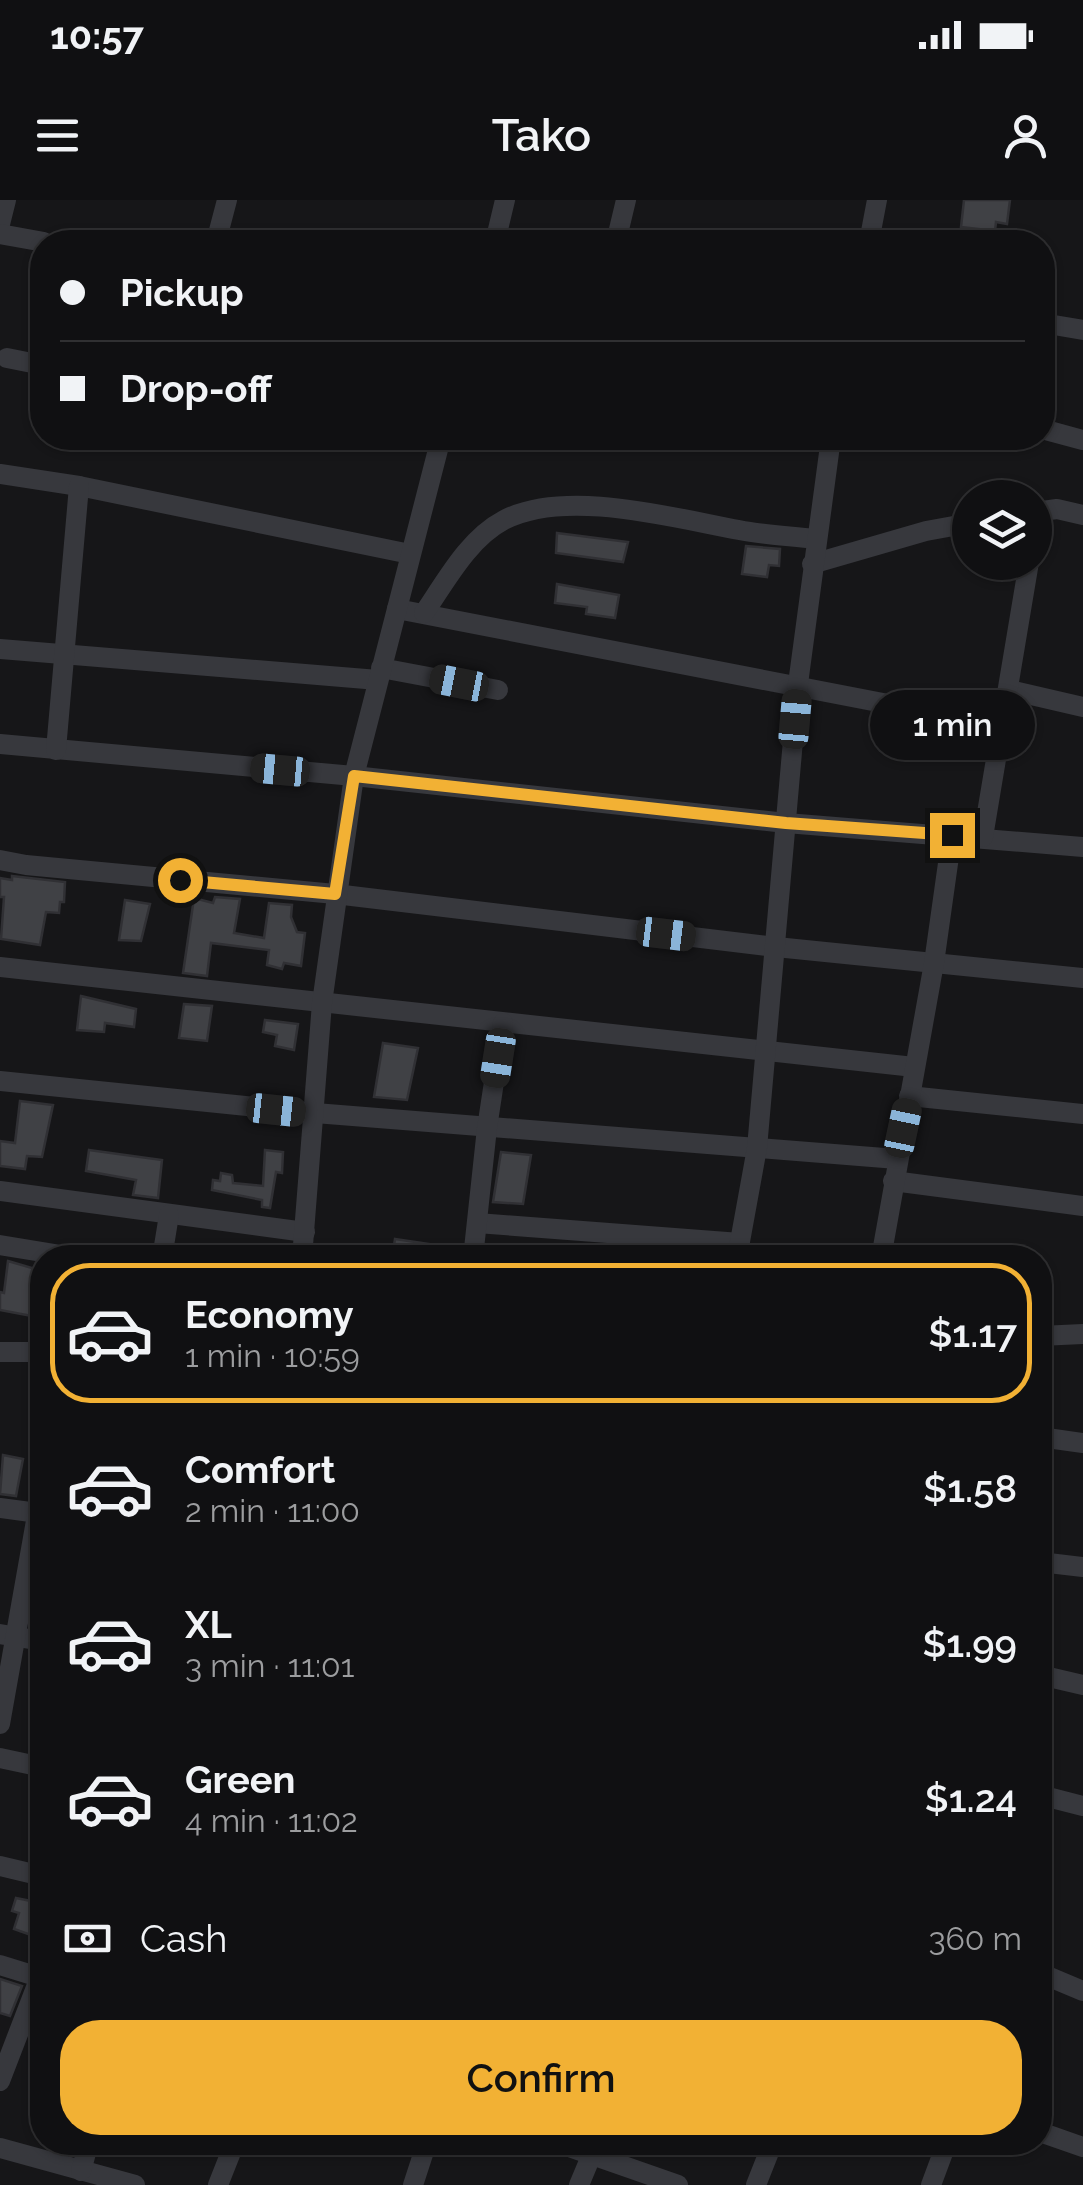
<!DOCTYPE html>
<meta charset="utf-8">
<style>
:root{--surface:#101012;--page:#1e1e20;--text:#f1f3f6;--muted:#9c9d9f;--line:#303032;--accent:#f2b134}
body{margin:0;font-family:Raleway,sans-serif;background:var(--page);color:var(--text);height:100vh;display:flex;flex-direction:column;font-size:38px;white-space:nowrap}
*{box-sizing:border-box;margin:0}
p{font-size:32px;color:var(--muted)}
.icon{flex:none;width:55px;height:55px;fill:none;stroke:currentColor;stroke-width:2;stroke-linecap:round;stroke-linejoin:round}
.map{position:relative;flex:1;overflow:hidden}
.drawer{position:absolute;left:30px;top:1045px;width:1022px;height:910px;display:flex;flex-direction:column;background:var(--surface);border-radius:40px;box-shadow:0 2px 8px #0004,0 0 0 2px var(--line)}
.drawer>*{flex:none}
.banner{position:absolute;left:30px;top:30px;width:1025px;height:220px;border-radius:40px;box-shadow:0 2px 8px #0004,0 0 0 2px var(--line);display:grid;align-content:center;height:220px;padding:0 30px;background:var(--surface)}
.buttons{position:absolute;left:952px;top:280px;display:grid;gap:20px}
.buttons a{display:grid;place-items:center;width:100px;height:100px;border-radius:50%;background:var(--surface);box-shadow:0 2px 8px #0004,0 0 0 2px var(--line);font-size:50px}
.end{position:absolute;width:45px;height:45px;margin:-22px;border:12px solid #f2b134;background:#111;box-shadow:0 0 0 5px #111}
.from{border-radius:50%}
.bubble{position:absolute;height:70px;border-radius:35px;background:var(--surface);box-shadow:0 2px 8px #0004,0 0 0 2px var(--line);font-size:32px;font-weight:600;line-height:70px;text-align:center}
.car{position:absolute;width:30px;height:60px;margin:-30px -15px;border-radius:12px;box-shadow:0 0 8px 2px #0007;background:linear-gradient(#222 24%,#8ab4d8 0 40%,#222 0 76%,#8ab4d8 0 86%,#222 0)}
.banner b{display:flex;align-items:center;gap:35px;height:95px;font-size:38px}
.banner b+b{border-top:2px solid var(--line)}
.banner i{width:25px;height:25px;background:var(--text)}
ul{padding:18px 0 0;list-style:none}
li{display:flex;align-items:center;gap:30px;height:140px;margin:0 20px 15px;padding:0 10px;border:5px solid transparent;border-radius:40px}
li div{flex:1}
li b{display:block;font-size:38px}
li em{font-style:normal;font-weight:600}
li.current{border-color:var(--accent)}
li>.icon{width:90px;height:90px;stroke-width:1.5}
.pay{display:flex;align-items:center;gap:25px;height:110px;padding:0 30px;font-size:38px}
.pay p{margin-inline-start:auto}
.cta{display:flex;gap:20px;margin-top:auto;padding:20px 30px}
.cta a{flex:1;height:115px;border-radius:40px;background:var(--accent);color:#111;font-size:40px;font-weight:600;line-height:115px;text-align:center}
.status{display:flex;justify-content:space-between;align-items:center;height:70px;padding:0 50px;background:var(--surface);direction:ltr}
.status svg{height:28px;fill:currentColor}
header{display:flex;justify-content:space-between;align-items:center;height:130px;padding:0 30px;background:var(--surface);font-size:45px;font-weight:600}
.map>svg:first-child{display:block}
</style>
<div class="status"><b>10:57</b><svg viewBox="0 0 49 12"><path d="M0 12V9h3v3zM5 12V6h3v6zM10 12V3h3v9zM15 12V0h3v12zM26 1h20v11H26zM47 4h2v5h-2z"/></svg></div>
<header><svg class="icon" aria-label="menu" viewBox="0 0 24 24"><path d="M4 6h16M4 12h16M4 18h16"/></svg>Tako<svg class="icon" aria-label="person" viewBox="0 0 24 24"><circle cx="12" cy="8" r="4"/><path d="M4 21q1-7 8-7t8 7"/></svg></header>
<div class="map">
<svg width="1083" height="1985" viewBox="0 0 1083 1985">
<rect width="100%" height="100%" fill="#161618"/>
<!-- building -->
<g fill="#404145" stroke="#303034" stroke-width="2.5">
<polygon points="964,0 1010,0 1007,24 996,22 995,31 961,27"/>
<polygon points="557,333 628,342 623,362 556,353"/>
<polygon points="746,346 780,349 779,366 769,365 767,377 742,374"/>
<polygon points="557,384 619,395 615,418 586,414 587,407 555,403"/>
<polygon points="12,676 65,682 64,702 60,702 59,713 46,712 40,745 1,739 4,697 0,697 0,678 12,680"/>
<polygon points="215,697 240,699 234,733 264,738 269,703 292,705 291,717 297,732 305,733 301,766 284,763 282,769 267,765 269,750 211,743 207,776 183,773 194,698 213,703"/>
<polygon points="125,700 150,704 141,741 119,740"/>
<polygon points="81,796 136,809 134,827 105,823 104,832 77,830"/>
<polygon points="184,804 212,806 207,841 179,838"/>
<polygon points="265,820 298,824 294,850 275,846 277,835 263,832"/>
<polygon points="383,843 418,848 407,900 374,897"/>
<polygon points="20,901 53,905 42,957 27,956 25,969 0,966 0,941 15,943"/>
<polygon points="89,950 162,960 158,998 133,995 136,980 86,971"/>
<polygon points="265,950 283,952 282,973 276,972 270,1008 262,1007 262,1000 212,990 213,980 220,981 221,973 232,975 233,983 263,986"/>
<polygon points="501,952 531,955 523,1004 493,1002"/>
<polygon points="395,1039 436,1045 434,1058 392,1058"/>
<polygon points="8,1061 39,1070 35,1085 39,1085 37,1117 0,1110 0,1092 4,1093"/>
<polygon points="3,1255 23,1259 16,1296 0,1294"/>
<polygon points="16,1698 41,1703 38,1714 42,1716 42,1739 14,1729 19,1713 12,1711"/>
<polygon points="0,1779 22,1786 10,1816 0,1813"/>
</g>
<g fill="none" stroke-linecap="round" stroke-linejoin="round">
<!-- minor -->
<g stroke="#37383d" stroke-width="20">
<polyline points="0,24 6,0"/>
<polyline points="0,34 44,42"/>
<polyline points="216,42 227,0"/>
<polyline points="495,42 505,0"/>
<polyline points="616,42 626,0"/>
<polyline points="869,42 877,0"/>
<polyline points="1042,123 1083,130"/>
<polyline points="7,158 42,165"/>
<polyline points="1042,229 1083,240"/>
<polyline points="0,274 79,286 410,354"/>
<polyline points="1035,312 1057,309 1083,315"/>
<polyline points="812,364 926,331 970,323"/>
<polyline points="397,409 1002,526"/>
<path d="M424,413C446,381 468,339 504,320C566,288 673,318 739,330C764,335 790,336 815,339"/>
<polyline points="0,449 378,480"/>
<polyline points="381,468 498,490"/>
<polyline points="1009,490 1083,507"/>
<polyline points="0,544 354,576 786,623 1083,647"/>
<polyline points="56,550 79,286"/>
<polyline points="983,637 1029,362"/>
<polyline points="0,660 26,665 335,694 776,747 1083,778"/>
<polyline points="0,767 914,867"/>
<polyline points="0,881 315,913 897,959"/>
<polyline points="909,896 1083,914"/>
<polyline points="893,981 1083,1006"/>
<polyline points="0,991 305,1032"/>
<polyline points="477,1023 740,1043"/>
<polyline points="0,1045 79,1058"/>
<polyline points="162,1058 169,1015"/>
<polyline points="302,1058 322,803 354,576 441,238"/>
<polyline points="473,1058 487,928 503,823"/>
<polyline points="737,1058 757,948 798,484 831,238"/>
<polyline points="881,1058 934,763 952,635"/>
<polyline points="1040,1136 1083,1134"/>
<polyline points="0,1152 42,1152"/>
<polyline points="1040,1237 1083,1243"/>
<polyline points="0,1308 38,1313"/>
<polyline points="1040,1362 1083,1367"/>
<polyline points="0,1434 42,1441"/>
<polyline points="1040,1475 1083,1485"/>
<polyline points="0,1524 42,1287"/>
<polyline points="0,1558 42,1567"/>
<polyline points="1040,1595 1083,1606"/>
<polyline points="0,1666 42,1676"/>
<polyline points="0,1765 42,1778"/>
<polyline points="1040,1773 1083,1791"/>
<polyline points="0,1881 40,1777"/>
<polyline points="1040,1932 1083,1947"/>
<polyline points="555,1942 678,1985"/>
<polyline points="0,1948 135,1985"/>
<polyline points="81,1971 89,1942"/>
<polyline points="218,1985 235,1942"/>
<polyline points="413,1985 427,1942"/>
<polyline points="579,1985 597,1942"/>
<polyline points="756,1985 773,1942"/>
<polyline points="931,1985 947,1942"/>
</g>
</g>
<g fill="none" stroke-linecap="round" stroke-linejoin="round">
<!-- route -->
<polyline stroke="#f2b134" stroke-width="12" points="180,680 335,694 354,576 786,623 952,635"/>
</g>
</svg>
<div class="buttons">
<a><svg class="icon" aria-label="layers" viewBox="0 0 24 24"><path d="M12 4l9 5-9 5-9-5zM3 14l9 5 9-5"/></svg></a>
</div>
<i class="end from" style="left:180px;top:680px"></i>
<i class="end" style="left:952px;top:635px"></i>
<div class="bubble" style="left:870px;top:490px;width:165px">1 min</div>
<i class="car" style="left:459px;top:483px;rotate:281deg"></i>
<i class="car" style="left:795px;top:519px;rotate:5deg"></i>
<i class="car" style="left:280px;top:570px;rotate:275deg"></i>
<i class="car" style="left:666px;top:734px;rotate:97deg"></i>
<i class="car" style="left:498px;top:858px;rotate:189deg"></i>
<i class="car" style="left:276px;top:910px;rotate:96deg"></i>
<i class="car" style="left:903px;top:928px;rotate:12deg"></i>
<div class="banner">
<b><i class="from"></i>Pickup</b>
<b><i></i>Drop-off</b>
</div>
<section class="drawer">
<ul>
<li class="current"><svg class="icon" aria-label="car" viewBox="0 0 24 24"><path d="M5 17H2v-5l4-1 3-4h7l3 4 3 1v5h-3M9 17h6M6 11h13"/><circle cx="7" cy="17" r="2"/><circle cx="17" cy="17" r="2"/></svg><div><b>Economy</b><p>1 min · 10:59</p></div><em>$1.17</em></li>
<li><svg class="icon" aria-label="car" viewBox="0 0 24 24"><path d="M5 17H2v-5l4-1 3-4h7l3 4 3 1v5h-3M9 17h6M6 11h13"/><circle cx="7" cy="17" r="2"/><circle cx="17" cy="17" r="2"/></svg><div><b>Comfort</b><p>2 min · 11:00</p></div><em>$1.58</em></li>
<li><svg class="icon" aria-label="car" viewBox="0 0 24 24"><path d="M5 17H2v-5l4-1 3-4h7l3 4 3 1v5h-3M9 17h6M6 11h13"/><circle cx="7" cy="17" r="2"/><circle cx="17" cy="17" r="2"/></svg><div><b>XL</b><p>3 min · 11:01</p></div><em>$1.99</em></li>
<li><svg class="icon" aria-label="car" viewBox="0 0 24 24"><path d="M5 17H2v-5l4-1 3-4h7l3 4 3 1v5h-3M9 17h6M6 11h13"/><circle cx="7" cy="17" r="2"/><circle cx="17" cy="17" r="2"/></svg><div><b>Green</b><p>4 min · 11:02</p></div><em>$1.24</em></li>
</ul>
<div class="pay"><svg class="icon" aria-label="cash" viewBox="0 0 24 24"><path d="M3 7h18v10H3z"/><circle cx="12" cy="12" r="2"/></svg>Cash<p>360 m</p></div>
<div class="cta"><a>Confirm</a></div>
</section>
</div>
